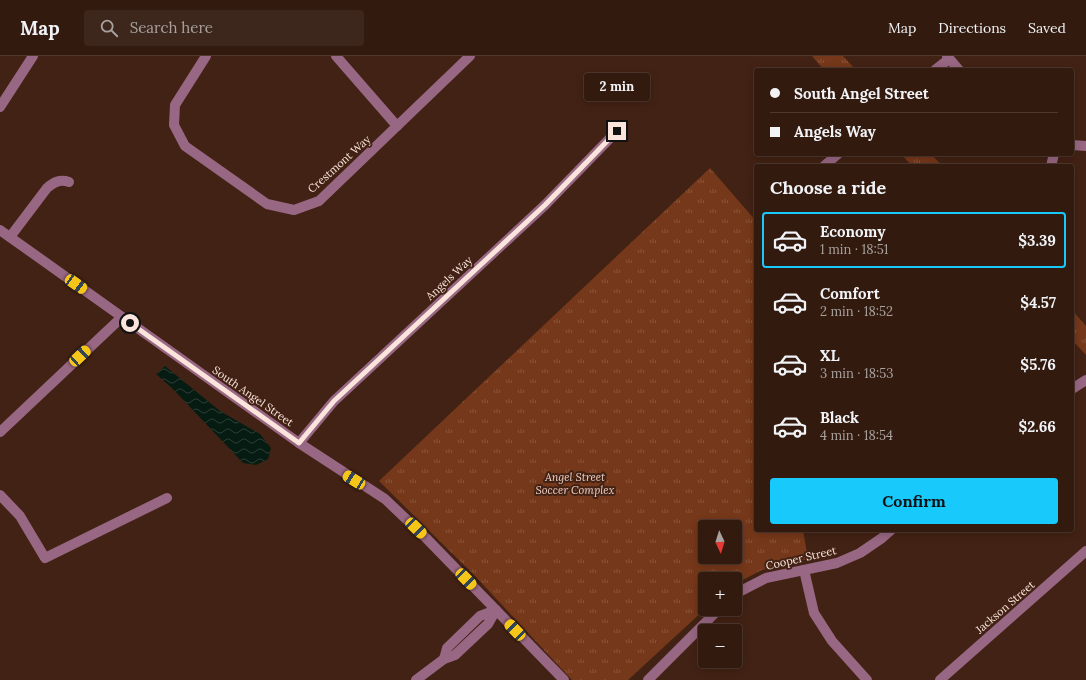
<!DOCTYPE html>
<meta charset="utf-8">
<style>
:root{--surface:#321a0f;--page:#3d271d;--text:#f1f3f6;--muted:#a8a19e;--line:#4d382f;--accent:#17cafb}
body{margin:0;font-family:Lora,serif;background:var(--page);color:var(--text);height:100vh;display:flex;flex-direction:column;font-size:15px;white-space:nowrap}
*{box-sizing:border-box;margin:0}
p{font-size:13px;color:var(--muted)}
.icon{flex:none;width:22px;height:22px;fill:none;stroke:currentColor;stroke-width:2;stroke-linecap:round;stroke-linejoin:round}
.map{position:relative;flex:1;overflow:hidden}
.panel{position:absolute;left:754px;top:108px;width:320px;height:368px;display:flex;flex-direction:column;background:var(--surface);border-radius:4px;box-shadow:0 2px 10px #0003,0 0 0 1px var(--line)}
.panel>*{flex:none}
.hud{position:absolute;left:754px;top:12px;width:320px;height:88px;border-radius:4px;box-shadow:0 2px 10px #0003,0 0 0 1px var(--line);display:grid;align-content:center;height:88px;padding:0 16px;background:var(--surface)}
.needle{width:26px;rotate:176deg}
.tools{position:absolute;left:698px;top:464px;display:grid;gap:8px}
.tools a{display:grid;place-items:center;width:44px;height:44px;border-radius:4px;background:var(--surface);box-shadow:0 2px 10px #0003,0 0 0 1px var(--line);font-size:20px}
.end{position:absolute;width:18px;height:18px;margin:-9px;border:5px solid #fae4db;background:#111;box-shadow:0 0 0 2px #111}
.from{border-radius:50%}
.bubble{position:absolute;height:28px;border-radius:4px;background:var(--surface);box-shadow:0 2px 10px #0003,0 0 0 1px var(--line);font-size:13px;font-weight:700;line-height:28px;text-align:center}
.car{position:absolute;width:12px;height:24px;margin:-12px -6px;border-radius:5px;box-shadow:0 0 3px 1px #0007;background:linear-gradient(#f5c518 24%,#345 0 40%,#f5c518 0 76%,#345 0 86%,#f5c518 0)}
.hud b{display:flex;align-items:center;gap:14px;height:38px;font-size:15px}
.hud b+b{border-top:1px solid var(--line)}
.hud i{width:10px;height:10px;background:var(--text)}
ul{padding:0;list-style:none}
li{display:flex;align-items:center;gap:12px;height:56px;margin:0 8px 6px;padding:0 8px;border:2px solid transparent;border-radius:4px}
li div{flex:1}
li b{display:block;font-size:15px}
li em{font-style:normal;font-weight:700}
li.current{border-color:var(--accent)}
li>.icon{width:36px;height:36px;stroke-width:1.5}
h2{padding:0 16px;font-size:18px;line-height:48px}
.cta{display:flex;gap:8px;margin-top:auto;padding:8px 16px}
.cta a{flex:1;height:46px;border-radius:4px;background:var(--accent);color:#111;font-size:16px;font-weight:700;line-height:46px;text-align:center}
header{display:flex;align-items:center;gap:24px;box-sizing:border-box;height:56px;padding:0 20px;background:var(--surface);border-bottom:1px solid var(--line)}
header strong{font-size:19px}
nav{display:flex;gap:22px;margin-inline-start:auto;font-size:14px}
.search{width:280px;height:36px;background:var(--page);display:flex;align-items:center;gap:10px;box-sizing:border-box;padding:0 14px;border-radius:4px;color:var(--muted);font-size:15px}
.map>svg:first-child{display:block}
</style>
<header>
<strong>Map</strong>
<div class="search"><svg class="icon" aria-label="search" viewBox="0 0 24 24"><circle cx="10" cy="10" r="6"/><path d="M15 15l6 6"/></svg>Search here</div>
<nav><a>Map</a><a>Directions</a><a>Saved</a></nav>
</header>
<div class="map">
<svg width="1086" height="624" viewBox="0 0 1086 624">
<defs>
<pattern id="park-tufts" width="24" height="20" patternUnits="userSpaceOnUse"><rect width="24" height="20" fill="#76381a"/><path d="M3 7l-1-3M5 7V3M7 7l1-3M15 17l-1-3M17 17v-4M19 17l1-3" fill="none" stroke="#8a553b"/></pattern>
<pattern id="water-waves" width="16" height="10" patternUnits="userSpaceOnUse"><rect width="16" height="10" fill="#061c13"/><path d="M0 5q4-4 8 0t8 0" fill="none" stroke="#2b3d35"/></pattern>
</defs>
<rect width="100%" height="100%" fill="#422214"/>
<!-- park -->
<g fill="url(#park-tufts)" fill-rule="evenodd">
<polygon points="812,0 843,0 856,14 824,14"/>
<polygon points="901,98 931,98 942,110 912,110"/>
<path d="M710,112L756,165V474H803L808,503L762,514L735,528V523H705V553L628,624H572L475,520L379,425ZM705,471H735V501H705Z"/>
<polygon points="1072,254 1086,270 1086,299 1072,284"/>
</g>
<!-- water -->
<polygon fill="url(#water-waves)" points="165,310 220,355 260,378 271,392 268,403 256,409 243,407 172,332 156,318"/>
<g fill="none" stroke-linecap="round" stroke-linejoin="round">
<!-- minor -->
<g stroke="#986783" stroke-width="10">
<polyline points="206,0 175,49 174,69 185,90 267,148 294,154 319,145 470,0"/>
<polyline points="336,0 397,70"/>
<polyline points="947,0 959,14"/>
<polyline points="935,14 949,3"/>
<polyline points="0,51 33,0"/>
<polyline points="1072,89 1086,90"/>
<polyline points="824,110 838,98"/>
<polyline points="1051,110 1054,98"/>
<polyline points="0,174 299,387 385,443 426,482 564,624"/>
<path d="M10,181L47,132C54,126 60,123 69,126"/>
<polyline points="1072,333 1086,324"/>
<polyline points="0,376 122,261"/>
<polyline points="299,387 334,345 545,149 617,75"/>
<polyline points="0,439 20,460 45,502 167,442"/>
<polyline points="804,514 814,557 832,585 867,624"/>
<polyline points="735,538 766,522 837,507 860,497 882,482 891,474"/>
<polyline points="444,603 447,592 480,560 496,554"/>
<polyline points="416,624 444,603 455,599 488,568 496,554"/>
<polyline points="648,624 719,553"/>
<polyline points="940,624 1086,495"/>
</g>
</g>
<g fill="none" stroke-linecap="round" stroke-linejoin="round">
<!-- route -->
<polyline stroke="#fae4db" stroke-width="5" points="130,267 299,387 334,345 545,149 617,75"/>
</g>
<g text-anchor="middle" stroke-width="4" stroke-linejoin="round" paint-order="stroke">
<!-- street labels -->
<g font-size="11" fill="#fae4db" stroke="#422214">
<text transform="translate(339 108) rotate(-42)" y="4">Crestmont Way</text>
<text transform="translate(449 222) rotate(-43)" y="4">Angels Way</text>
<text transform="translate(253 340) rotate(35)" y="4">South Angel Street</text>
<text transform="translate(801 502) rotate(-13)" y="4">Cooper Street</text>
<text transform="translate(1005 551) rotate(-41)" y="4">Jackson Street</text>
</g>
<!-- park labels -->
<g font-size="11" font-style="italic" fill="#eecfc2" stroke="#422214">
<text x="575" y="425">Angel Street<tspan x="575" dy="13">Soccer Complex</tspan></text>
</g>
</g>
</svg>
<div class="tools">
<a><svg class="needle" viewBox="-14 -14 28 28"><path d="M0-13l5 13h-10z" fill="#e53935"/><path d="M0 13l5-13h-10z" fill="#a8a19e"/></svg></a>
<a>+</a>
<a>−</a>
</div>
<i class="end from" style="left:130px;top:267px"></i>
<i class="end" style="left:617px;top:75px"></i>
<div class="bubble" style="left:584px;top:17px;width:66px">2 min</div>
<i class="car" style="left:76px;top:228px;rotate:125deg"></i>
<i class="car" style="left:80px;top:300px;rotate:47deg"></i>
<i class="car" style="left:354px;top:424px;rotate:302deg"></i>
<i class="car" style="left:416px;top:472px;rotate:134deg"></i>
<i class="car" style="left:466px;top:523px;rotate:136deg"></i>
<i class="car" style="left:515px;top:574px;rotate:316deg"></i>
<div class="hud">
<b><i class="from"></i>South Angel Street</b>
<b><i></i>Angels Way</b>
</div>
<section class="panel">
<h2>Choose a ride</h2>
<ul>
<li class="current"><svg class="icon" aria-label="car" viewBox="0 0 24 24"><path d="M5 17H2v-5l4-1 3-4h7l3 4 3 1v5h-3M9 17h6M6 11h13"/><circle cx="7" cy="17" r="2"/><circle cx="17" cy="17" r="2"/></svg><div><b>Economy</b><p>1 min · 18:51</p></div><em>$3.39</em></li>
<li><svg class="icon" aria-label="car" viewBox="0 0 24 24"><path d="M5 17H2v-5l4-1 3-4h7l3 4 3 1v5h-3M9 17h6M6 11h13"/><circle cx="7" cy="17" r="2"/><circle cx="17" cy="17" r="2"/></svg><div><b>Comfort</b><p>2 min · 18:52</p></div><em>$4.57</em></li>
<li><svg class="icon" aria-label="car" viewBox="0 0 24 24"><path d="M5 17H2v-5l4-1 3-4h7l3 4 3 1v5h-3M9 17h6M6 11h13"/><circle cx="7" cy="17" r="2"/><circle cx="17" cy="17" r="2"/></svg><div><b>XL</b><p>3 min · 18:53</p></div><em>$5.76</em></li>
<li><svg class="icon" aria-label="car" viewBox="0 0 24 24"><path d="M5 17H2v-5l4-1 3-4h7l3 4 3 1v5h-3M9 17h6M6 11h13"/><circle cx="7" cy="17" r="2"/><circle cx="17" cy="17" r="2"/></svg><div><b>Black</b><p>4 min · 18:54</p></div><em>$2.66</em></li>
</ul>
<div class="cta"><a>Confirm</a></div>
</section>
</div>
